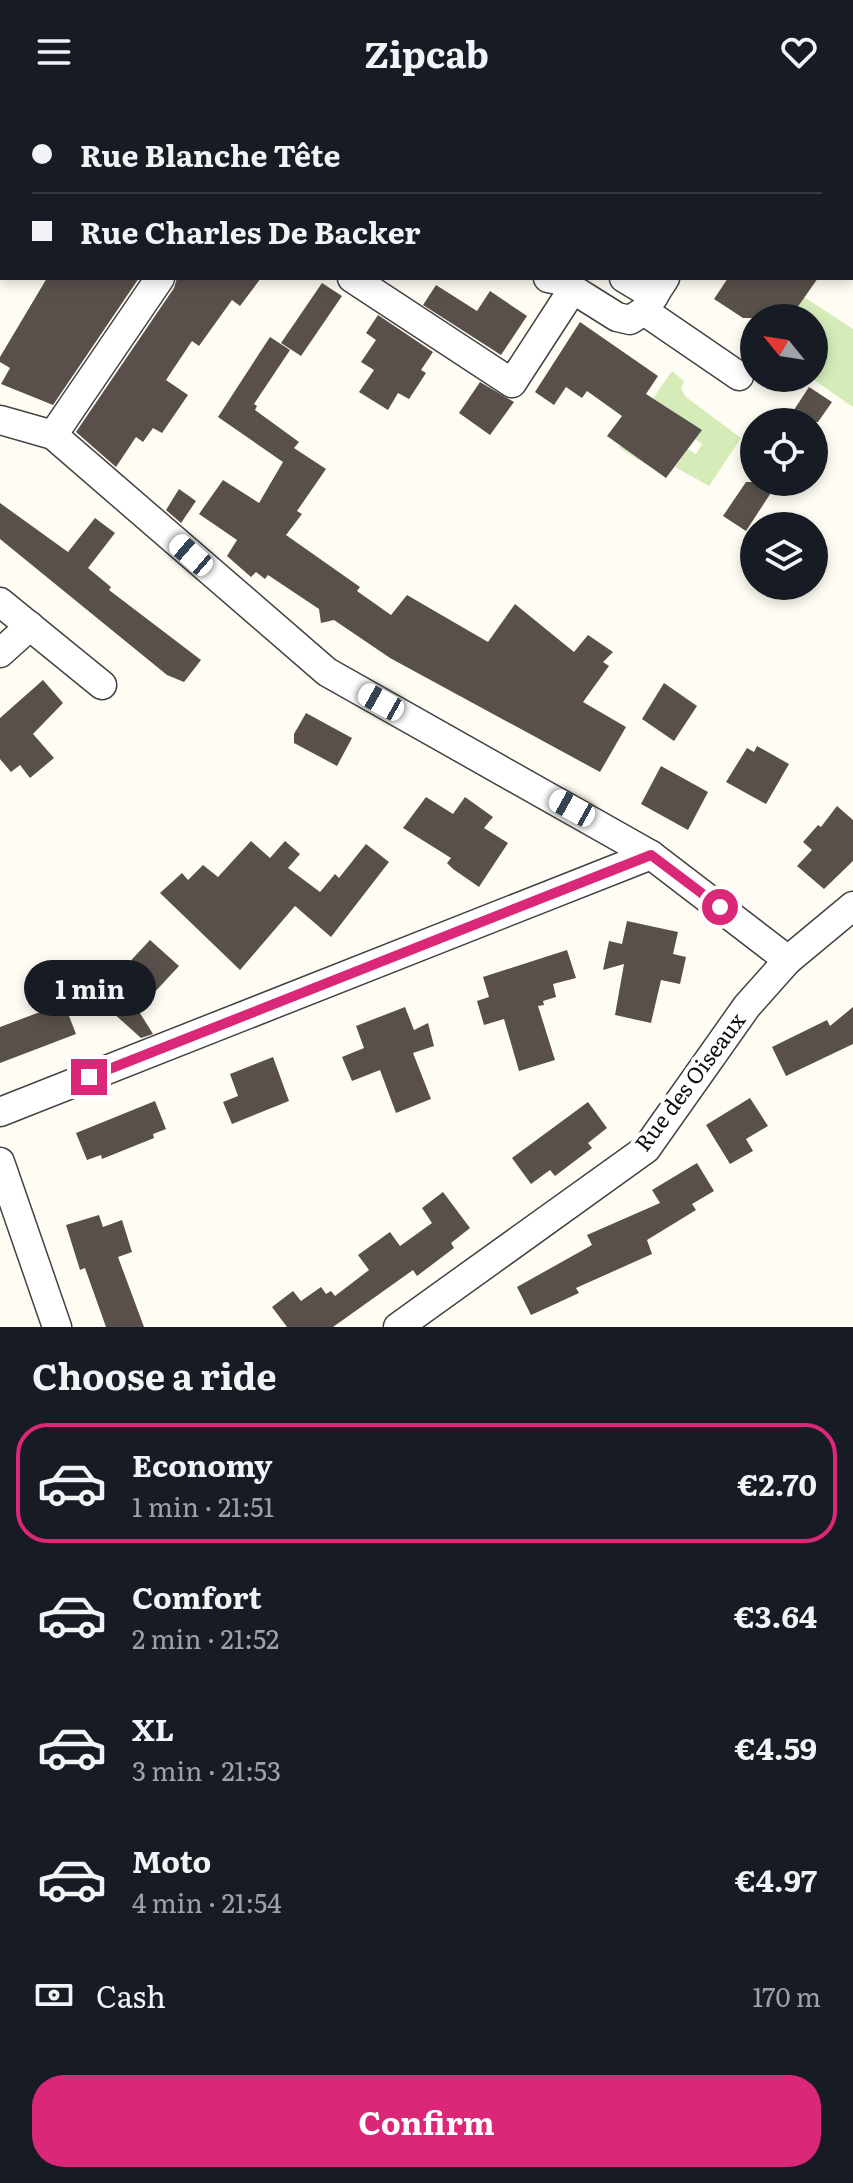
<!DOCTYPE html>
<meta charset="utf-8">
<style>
:root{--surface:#171b24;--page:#20242c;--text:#f1f3f6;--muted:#9ea1a6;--line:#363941;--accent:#db2777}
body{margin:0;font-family:Literata,serif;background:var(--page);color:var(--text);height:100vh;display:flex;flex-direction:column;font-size:30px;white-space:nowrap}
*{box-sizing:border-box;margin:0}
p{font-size:26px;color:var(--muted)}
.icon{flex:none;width:44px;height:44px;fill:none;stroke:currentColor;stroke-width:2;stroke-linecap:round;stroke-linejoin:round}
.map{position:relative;height:1223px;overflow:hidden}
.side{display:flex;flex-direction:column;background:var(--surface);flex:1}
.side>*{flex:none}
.guide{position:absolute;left:0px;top:0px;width:854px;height:176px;box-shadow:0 4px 12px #0003;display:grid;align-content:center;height:176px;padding:0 32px;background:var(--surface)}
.needle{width:52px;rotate:300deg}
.tools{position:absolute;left:740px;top:200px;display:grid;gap:16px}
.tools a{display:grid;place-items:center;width:88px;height:88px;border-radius:50%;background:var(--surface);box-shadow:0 4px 12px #0003;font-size:40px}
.end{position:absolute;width:36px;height:36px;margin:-18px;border:10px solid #db2777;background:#fff;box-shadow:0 0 0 4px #fff}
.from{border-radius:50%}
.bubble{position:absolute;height:56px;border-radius:28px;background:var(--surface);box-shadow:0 4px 12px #0003;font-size:26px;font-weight:700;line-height:56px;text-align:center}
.car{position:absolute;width:24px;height:48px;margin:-24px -12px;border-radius:10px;box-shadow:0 0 6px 2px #0007;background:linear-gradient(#fff 24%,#345 0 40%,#fff 0 76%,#345 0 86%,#fff 0)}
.guide b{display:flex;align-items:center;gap:28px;height:76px;font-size:30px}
.guide b+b{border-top:2px solid var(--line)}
.guide i{width:20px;height:20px;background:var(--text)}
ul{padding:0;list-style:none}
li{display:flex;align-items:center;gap:24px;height:120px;margin:0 16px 12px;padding:0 16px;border:4px solid transparent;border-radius:32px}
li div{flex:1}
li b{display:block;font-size:30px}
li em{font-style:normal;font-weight:700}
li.on{border-color:var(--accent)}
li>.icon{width:72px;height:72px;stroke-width:1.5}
h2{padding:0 32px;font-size:36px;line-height:96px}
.pay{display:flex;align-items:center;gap:20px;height:88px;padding:0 32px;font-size:30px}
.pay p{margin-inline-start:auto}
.button{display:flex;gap:16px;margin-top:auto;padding:16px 32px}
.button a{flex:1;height:92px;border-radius:32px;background:var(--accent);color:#fff;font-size:32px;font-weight:700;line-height:92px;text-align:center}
header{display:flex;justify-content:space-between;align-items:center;height:104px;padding:0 32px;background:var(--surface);font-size:36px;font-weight:700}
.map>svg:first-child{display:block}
</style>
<header><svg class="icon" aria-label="menu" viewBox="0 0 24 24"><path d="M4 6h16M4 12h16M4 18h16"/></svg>Zipcab<svg class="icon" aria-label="heart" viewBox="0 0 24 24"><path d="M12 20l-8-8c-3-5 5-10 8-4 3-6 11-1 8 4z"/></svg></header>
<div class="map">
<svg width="853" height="1223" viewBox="0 0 853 1223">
<rect width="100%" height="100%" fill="#fffcf3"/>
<!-- green -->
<g fill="#d5ecb9">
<polygon points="783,179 853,225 853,303 811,274 814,274 814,214 787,214"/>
<polygon points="672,267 684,277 681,285 686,293 741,334 709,382 675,363 688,345 696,350 702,340 695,335 700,326 664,301 657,355 652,364 619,344"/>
</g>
<!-- building -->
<g fill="#59504b">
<polygon points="47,174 139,174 53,301 1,280 10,264 0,258 0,253"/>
<polygon points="177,174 261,174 240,202 232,196 199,242 192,237 166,276 188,291 162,329 153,324 143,338 136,333 116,363 76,328 174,184"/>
<polygon points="728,174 818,174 790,214 743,214 714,195"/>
<polygon points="322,179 342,192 301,252 281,239"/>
<polygon points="436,181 477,207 490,187 527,212 501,251 423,201"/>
<polygon points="378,211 433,248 421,266 426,269 409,295 398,289 388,306 359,288 374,266 361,258 376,236 366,229"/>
<polygon points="580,218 658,272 646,290 702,326 666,374 607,332 622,312 587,287 582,294 566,283 554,301 535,288"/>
<polygon points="270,233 290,246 254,300 257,302 255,306 299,338 294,344 326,365 297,407 302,410 286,431 360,483 357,487 391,511 407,491 488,538 515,500 574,548 588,531 613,548 603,558 609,562 583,598 626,623 600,668 390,554 334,516 321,519 319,505 268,471 265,475 256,468 251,473 227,452 237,436 199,410 223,376 259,399 283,358 218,313"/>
<polygon points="480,278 514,298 490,331 459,309"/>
<polygon points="809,283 832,298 818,318 786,318"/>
<polygon points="746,378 778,378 746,427 723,412"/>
<polygon points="179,385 196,397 181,419 166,406"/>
<polygon points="0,399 68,448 95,414 115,429 88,464 111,483 109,486 201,556 184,578 167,571 0,435"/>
<polygon points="43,576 63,599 33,630 54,654 30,674 20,661 11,668 0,655 0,614"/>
<polygon points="664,579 697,602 674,637 642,615"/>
<polygon points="306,609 352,634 337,662 294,639 294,630"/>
<polygon points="757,642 789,660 766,700 726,678 747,644 754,648"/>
<polygon points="661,662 708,688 688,726 641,700"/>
<polygon points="426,693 453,710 465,693 493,713 484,724 508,739 479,783 453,765 447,759 451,754 403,724"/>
<polygon points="837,702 853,716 853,757 824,785 797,762 812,746 803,738 818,721 821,723"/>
<polygon points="251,737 270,754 285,737 300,750 288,764 320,788 335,770 339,774 366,740 389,758 331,833 295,802 240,866 160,789 182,769 188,776 203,761 218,773"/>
<polygon points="627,817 678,828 673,850 686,853 680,880 661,876 651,919 615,911 624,860 603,866 609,837 622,840"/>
<polygon points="150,836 179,862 138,906 153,930 141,934 92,890 118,861 123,865"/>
<polygon points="567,846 576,874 553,880 556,893 543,897 544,901 538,902 555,956 519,967 504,915 484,921 477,897 489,893 483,873"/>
<polygon points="64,899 76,930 0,959 0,923"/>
<polygon points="405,903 414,926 428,919 434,942 413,949 431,995 396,1009 380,966 352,977 342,953 364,944 356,922"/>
<polygon points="853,903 853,940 786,972 772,943 827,916 830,922"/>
<polygon points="273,953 289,997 232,1020 223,998 238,992 230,970"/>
<polygon points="750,994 768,1022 746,1035 753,1047 730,1060 706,1021"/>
<polygon points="155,997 166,1025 153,1030 154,1034 102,1055 101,1051 87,1056 76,1029"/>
<polygon points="588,998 607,1024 588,1039 592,1044 555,1072 550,1066 531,1080 512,1054"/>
<polygon points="697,1059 714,1087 692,1100 696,1106 647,1136 652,1150 576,1184 579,1189 531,1211 517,1183 592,1141 587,1131 660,1099 652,1086"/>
<polygon points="443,1088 470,1124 451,1139 454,1144 417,1172 413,1166 333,1223 287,1223 272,1203 293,1187 301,1197 321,1183 326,1190 331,1187 335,1192 369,1166 358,1151 390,1128 400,1142 432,1119 422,1104"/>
<polygon points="99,1111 103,1123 122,1116 132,1148 118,1153 144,1223 106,1223 85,1164 80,1166 66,1121"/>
</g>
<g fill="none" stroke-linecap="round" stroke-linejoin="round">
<defs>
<g id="street">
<polyline points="274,2 276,0"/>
<polyline points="779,2 780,0"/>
<polyline points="352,174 512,279 573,185"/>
<polyline points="548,174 558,176 617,213 630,216 644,207 665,174"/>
<polyline points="624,174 654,192"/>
<polyline points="644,207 739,272"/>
<polyline points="0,316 53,331 327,568 651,751 788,856"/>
<polyline points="53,331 160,174"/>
<polyline points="0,498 102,581"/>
<polyline points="0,549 30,522"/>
<polyline points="0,1008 651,751"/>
<polyline points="0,1058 57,1223"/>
<polyline points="398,1223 646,1045 747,902 788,856 853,802"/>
</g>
</defs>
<!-- street casing -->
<use href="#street" stroke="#434343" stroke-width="31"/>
<!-- street -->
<use href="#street" stroke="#fff" stroke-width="28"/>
</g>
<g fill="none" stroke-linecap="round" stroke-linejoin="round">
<!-- route -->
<polyline stroke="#db2777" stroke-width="10" points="89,973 651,751 720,803"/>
</g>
<g text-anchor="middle" stroke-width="8" stroke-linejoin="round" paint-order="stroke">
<!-- street labels -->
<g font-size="22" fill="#101010" stroke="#fff">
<text transform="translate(690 978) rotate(-53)" y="8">Rue des Oiseaux</text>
</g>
</g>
</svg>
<div class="tools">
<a><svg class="needle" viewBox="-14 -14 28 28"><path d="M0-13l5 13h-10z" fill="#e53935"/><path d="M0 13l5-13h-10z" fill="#9ea1a6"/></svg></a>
<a><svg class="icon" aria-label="locate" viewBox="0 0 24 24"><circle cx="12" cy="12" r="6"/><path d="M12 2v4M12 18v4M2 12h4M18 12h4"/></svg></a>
<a><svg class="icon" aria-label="layers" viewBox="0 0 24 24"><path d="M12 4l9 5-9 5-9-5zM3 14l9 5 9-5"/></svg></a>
</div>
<i class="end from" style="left:720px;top:803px"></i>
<i class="end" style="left:89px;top:973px"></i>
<div class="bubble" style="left:24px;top:856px;width:132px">1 min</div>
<i class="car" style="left:191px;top:451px;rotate:311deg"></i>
<i class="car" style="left:381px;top:598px;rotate:299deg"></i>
<i class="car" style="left:572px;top:704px;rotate:299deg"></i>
<div class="guide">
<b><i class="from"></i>Rue Blanche Tête</b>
<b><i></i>Rue Charles De Backer</b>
</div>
</div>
<section class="side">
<h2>Choose a ride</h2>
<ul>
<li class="on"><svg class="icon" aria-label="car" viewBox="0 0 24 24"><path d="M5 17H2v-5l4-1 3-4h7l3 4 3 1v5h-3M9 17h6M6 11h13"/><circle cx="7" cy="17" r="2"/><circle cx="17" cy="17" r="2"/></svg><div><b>Economy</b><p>1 min · 21:51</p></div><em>€2.70</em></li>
<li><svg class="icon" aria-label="car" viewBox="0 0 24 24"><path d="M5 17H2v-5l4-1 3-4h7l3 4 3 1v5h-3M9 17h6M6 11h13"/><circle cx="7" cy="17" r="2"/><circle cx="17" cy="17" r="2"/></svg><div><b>Comfort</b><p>2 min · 21:52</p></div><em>€3.64</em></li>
<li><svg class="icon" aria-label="car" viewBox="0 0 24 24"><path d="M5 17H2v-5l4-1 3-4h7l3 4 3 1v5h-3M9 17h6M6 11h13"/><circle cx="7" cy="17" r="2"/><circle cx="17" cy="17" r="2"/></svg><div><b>XL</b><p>3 min · 21:53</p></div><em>€4.59</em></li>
<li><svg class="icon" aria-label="car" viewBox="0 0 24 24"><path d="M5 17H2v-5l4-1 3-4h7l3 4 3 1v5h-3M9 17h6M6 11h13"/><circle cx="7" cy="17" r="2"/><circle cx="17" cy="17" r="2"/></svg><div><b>Moto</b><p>4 min · 21:54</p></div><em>€4.97</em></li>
</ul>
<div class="pay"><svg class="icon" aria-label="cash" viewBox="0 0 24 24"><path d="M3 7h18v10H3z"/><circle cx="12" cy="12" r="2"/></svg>Cash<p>170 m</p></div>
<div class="button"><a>Confirm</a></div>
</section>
